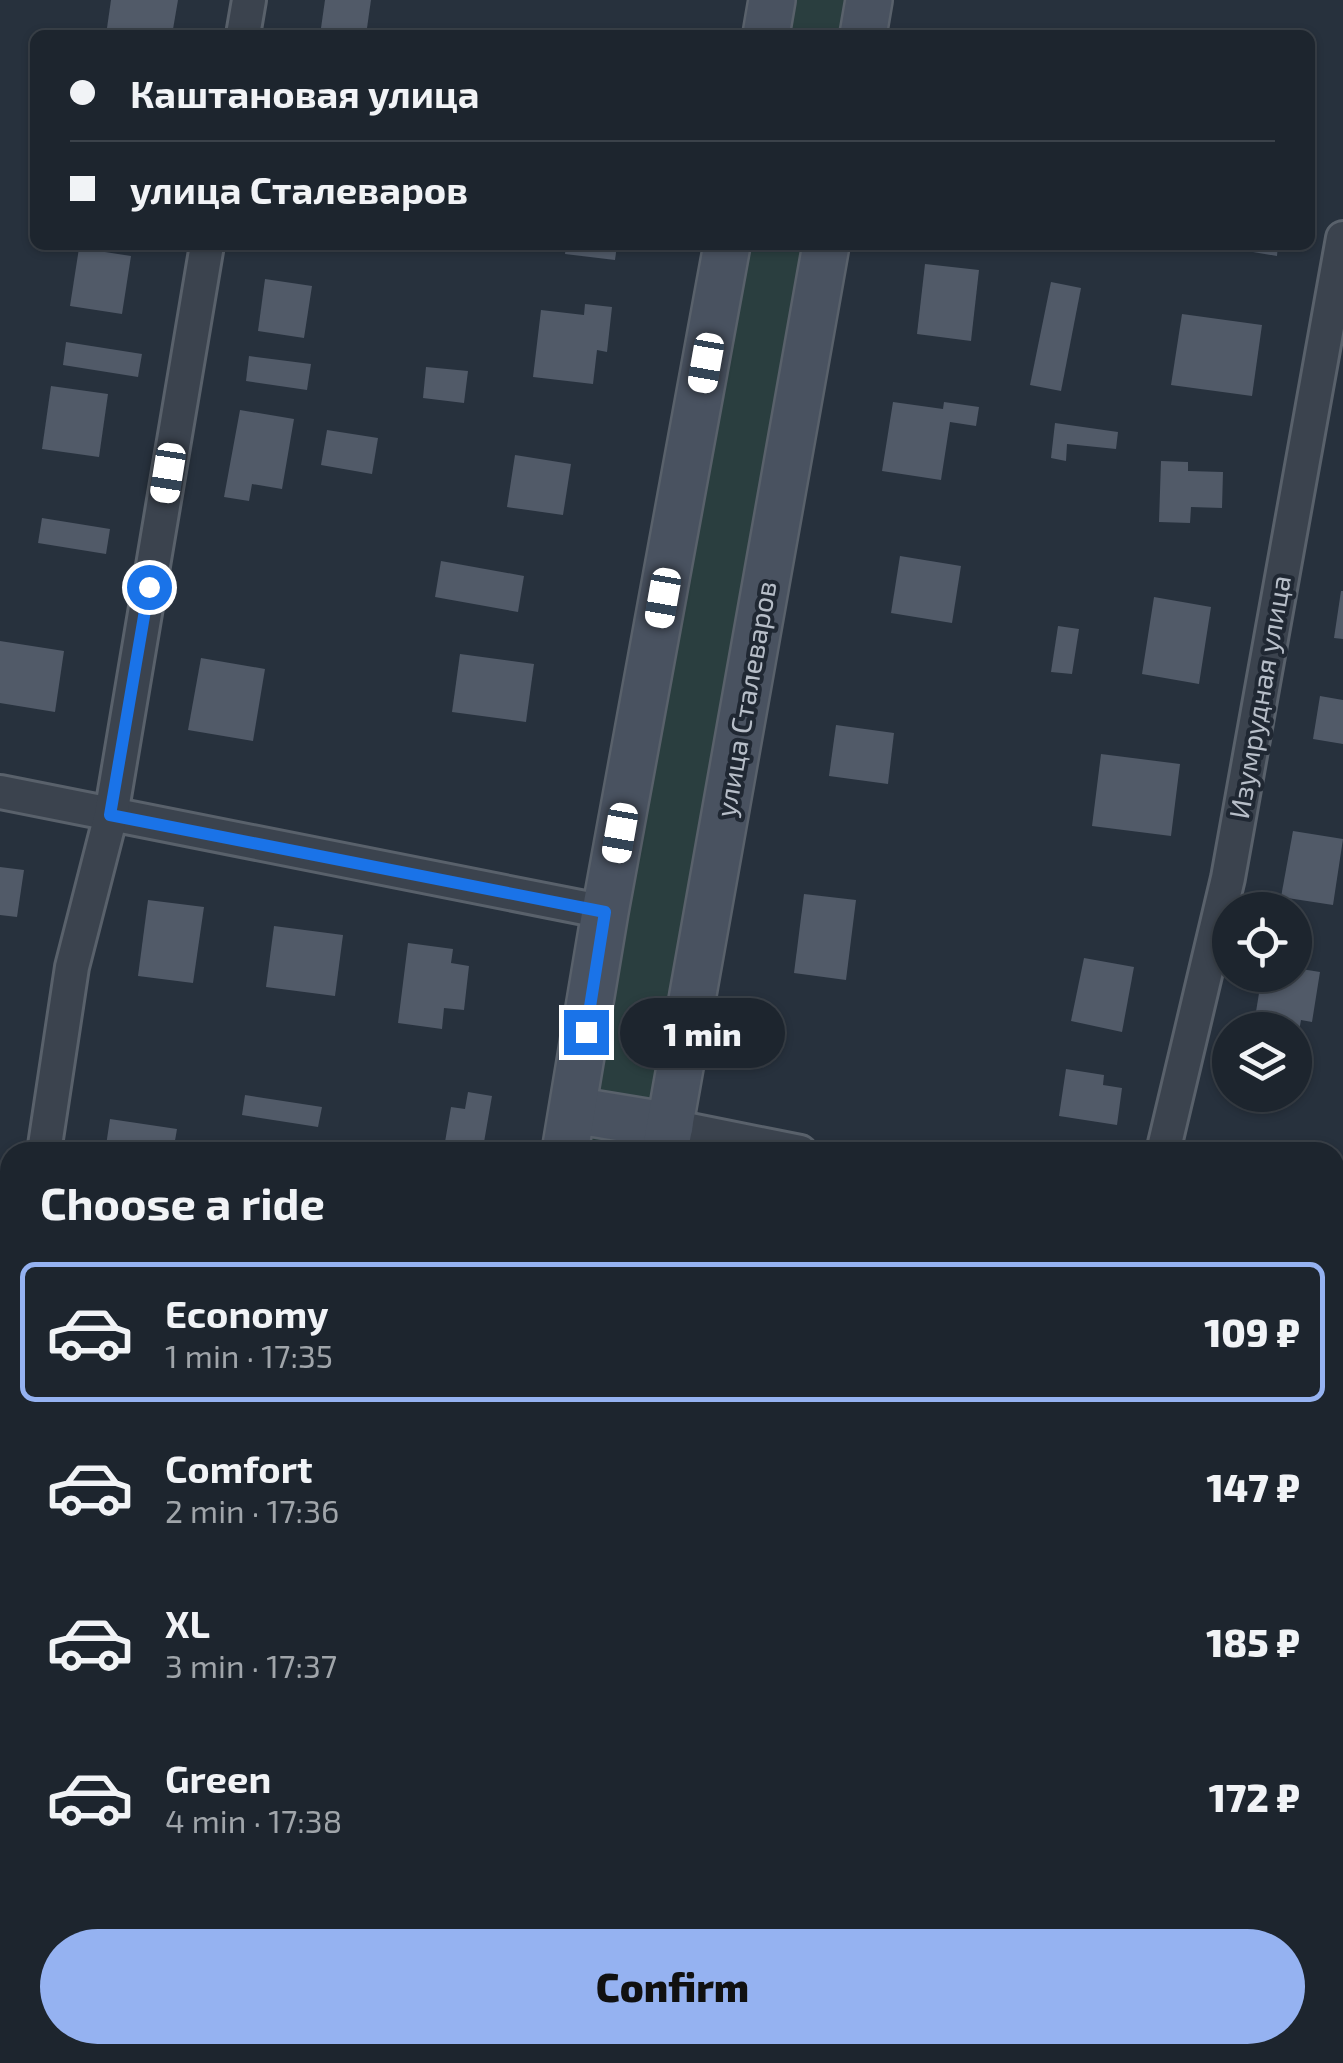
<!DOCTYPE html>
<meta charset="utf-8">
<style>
:root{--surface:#1d252e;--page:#252d36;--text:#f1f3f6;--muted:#a0a5aa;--line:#3b424a;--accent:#95b2f1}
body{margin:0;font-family:"Exo 2",sans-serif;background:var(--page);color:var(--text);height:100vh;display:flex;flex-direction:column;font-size:38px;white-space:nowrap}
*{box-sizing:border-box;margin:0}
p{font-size:32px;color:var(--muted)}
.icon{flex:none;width:55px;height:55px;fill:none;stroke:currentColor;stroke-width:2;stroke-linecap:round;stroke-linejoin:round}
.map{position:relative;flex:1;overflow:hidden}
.side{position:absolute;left:0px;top:1142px;width:1345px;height:922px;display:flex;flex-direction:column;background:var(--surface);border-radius:30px 30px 0 0;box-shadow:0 2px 8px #0004,0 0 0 2px var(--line)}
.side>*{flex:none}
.guide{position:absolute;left:30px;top:30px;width:1285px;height:220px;border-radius:15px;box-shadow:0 2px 8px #0004,0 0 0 2px var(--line);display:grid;align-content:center;height:220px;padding:0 40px;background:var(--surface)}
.fabs{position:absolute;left:1212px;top:892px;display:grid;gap:20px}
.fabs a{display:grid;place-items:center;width:100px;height:100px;border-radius:50%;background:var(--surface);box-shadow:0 2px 8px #0004,0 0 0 2px var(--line);font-size:50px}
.end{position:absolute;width:45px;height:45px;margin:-22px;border:12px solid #1a73e8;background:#fff;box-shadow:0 0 0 5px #fff}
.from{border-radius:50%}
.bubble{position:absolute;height:70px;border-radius:35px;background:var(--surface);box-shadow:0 2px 8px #0004,0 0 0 2px var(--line);font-size:32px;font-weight:800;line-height:70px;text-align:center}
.car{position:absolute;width:30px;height:60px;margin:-30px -15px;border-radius:12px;box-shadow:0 0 8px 2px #0007;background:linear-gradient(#fff 24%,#345 0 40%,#fff 0 76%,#345 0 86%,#fff 0)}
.guide b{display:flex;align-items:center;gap:35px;height:95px;font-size:38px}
.guide b+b{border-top:2px solid var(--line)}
.guide i{width:25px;height:25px;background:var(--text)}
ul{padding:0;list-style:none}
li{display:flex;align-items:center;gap:30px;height:140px;margin:0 20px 15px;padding:0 20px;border:5px solid transparent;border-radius:15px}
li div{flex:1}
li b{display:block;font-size:38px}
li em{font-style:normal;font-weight:800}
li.current{border-color:var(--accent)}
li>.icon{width:90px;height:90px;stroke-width:1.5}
h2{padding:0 40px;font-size:45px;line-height:120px}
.action{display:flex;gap:20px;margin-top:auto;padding:20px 40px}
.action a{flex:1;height:115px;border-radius:60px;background:var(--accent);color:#111;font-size:40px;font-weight:800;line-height:115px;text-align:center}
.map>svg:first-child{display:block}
</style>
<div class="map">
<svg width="1343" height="2063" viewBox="0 0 1343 2063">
<rect width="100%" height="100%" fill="#27313d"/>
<!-- green -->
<g fill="#2a3e3f">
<polygon points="791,0 856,0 850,35 785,35"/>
<path d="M747,245H813L652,1099C633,1103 616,1098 600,1089L595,1073Z"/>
<polygon points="592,1135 643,1143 645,1152 582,1152"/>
<polygon points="412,2055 479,2055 478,2063 411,2063"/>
</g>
<!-- building -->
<g fill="#515a68">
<polygon points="111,0 178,0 172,35 106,35"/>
<polygon points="325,0 371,0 366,35 320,35"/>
<polygon points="566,245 617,245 615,260 565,254"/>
<polygon points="1212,245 1278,245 1277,256"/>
<polygon points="79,248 131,256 122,314 70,306"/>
<polygon points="925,264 979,270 971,341 917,334"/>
<polygon points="265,279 312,286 304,338 258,331"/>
<polygon points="1051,282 1081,288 1061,391 1030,385"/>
<polygon points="585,304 612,307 607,352 597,350 593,384 533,377 541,310 584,315"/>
<polygon points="1182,314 1262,325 1252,396 1171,385"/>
<polygon points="66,342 142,354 138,377 63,365"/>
<polygon points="249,356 311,364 307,390 246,381"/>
<polygon points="426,367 468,371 464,403 423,398"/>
<polygon points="51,386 108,394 99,457 42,449"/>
<polygon points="893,402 943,409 944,402 979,407 976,426 950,422 941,480 882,471"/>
<polygon points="240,410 294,419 282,489 252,484 249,501 224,497"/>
<polygon points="1055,423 1118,432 1116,449 1067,444 1066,461 1051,458"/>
<polygon points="327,430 378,438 372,474 321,465"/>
<polygon points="515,455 571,464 563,515 507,507"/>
<polygon points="1161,461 1188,462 1188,471 1223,472 1222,508 1191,507 1190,523 1159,522"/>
<polygon points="42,518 110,529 106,554 38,543"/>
<polygon points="900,556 961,566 952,623 891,613"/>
<polygon points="441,561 524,576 518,612 435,597"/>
<polygon points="1341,591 1343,591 1343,639 1334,638"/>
<polygon points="1154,597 1211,607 1199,684 1142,674"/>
<polygon points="1058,626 1079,629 1072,674 1051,672"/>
<polygon points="0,641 64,651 55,712 0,703"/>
<polygon points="460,654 534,664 526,722 452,712"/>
<polygon points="201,658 265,669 253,741 188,730"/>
<polygon points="1320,696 1343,700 1343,744 1313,739"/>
<polygon points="836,725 894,733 888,784 829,776"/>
<polygon points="1101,754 1180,764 1171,836 1092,826"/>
<polygon points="1293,831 1343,839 1333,905 1281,897"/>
<polygon points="0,867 24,870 17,917 0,915"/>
<polygon points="804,894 856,900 846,980 794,973"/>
<polygon points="148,900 204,907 193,983 138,976"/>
<polygon points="274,926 343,935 335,996 266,987"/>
<polygon points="408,943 453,949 451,963 469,966 464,1010 444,1008 442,1029 398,1023"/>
<polygon points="1084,958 1134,967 1122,1032 1071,1021"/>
<polygon points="1295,968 1320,972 1312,1022 1301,1020 1297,1043 1295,1030 1253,1030 1262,975 1295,975"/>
<polygon points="1066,1069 1104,1075 1103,1085 1122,1088 1117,1125 1059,1116"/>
<polygon points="468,1092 492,1096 483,1148 445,1142 451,1107 465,1109"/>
<polygon points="245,1095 322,1107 318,1127 242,1115"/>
<polygon points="110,1119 177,1129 173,1152 105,1152"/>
<polygon points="10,1575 10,1636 0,1638 0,1578"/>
<polygon points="1335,1814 1343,1815 1343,1832 1335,1831"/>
<rect x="1335" y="1965" width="8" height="41"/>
<polygon points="220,2055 292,2055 291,2063 219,2063"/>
<polygon points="1067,2055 1113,2061 1113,2063 1065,2063"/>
</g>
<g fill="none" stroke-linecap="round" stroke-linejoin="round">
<defs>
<g id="minor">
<polyline points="243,35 249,0"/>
<polyline points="0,792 605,912"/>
<polyline points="670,1126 800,1152"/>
<polyline points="44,1152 72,967 111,815 207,245"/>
<polyline points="1163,1152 1228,878 1343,238"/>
<polyline points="1335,1257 1343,1258"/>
<polyline points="1014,2063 1015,2055"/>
</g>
<g id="secondary">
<polyline points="766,35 772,0"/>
<polyline points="863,35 869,0"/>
<polyline points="573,1110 670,1126"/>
<polyline points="565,1152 605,912 727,245"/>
<polyline points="665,1152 826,245"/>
<polyline points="396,2063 397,2055"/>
<polyline points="493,2063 494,2055"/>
</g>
</defs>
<!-- minor casing -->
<use href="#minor" stroke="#59616b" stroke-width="38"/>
<!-- secondary casing -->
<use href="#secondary" stroke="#59616b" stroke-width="50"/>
<!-- minor -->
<use href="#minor" stroke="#3b434e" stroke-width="32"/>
<!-- secondary -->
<use href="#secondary" stroke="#495260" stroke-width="45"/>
</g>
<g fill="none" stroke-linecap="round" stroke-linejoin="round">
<!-- route -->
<polyline stroke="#1a73e8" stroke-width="12" points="149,587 110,815 605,912 586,1032"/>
</g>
<g text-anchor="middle" stroke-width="8" stroke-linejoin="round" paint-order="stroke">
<!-- street labels -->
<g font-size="28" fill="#b7bec8" stroke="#202833">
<text transform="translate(1260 697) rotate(-80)" y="10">Изумрудная улица</text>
<text transform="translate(746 699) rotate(-80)" y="10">улица Сталеваров</text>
</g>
</g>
</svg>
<div class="fabs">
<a><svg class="icon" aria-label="locate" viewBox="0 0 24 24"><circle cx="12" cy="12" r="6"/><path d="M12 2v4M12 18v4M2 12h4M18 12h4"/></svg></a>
<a><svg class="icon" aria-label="layers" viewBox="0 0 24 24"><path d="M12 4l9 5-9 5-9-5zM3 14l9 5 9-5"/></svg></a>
</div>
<i class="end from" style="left:149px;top:587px"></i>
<i class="end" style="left:586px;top:1032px"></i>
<div class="bubble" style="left:620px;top:998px;width:165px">1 min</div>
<i class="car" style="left:706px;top:363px;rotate:190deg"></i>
<i class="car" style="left:168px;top:473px;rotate:189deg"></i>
<i class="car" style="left:663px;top:598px;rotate:190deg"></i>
<i class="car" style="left:620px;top:833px;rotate:190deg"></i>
<div class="guide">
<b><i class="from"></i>Каштановая улица</b>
<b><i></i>улица Сталеваров</b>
</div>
<section class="side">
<h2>Choose a ride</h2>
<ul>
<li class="current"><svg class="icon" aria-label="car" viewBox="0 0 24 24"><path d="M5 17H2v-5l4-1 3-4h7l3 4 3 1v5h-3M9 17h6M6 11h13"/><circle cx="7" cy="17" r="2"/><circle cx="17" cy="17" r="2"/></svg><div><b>Economy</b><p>1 min · 17:35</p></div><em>109 ₽</em></li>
<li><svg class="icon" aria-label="car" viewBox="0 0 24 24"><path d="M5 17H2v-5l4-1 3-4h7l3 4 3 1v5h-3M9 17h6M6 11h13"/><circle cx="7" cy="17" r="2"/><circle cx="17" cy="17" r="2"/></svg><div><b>Comfort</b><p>2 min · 17:36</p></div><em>147 ₽</em></li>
<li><svg class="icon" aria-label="car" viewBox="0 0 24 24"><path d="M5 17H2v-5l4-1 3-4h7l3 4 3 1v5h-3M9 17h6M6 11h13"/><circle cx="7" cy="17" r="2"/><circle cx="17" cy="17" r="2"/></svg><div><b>XL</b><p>3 min · 17:37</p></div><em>185 ₽</em></li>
<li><svg class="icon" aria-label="car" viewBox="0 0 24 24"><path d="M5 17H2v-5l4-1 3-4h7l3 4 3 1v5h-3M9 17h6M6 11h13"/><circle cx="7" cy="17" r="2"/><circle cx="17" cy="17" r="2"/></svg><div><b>Green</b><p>4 min · 17:38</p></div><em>172 ₽</em></li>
</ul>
<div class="action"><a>Confirm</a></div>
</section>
</div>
